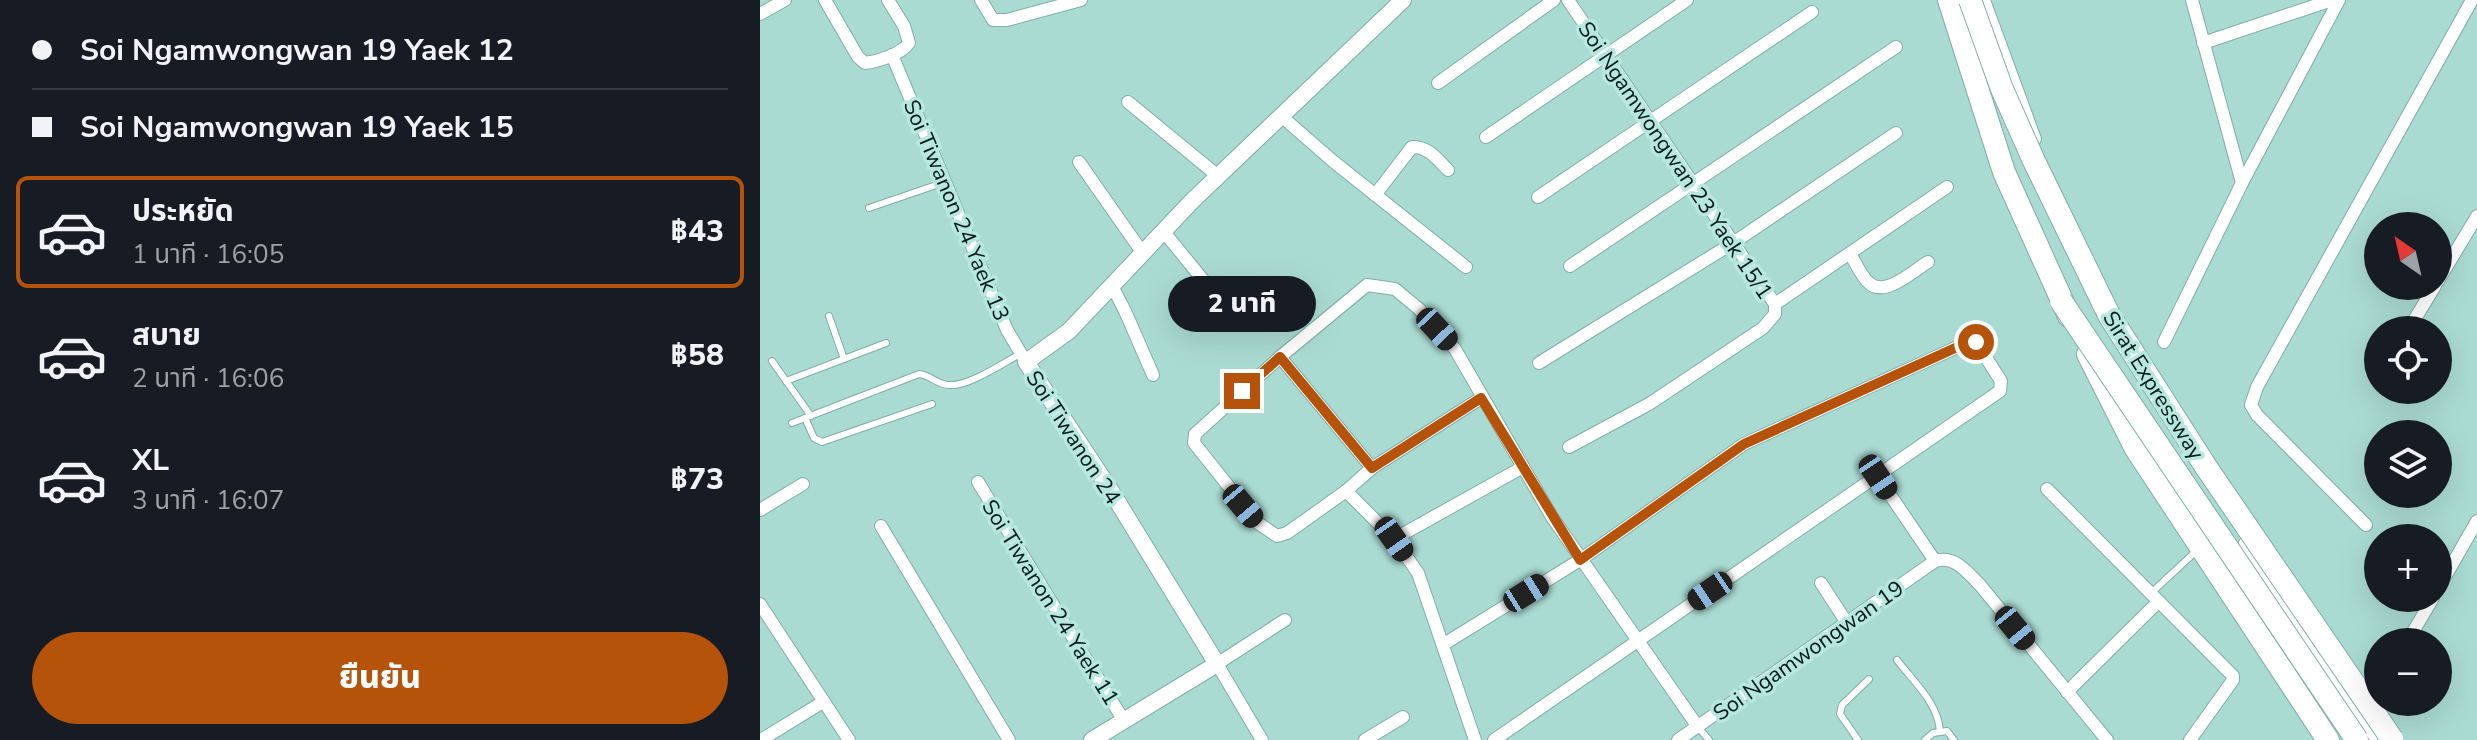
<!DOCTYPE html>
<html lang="th">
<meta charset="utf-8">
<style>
:root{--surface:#171b24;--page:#242831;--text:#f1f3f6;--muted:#9ea1a6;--line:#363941;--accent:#b45309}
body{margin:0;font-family:"Nunito Sans","Noto Sans Thai",sans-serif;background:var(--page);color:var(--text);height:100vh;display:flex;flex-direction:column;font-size:30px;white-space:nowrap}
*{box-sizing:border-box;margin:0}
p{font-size:26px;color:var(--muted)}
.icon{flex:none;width:44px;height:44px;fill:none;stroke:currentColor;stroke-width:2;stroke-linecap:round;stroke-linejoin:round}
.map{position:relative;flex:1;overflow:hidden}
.details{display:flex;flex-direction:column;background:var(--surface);width:760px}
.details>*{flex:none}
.top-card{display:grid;align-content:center;height:176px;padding:0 32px;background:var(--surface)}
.needle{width:52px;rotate:326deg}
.controls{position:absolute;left:1604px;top:212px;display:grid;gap:16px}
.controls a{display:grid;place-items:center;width:88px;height:88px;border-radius:50%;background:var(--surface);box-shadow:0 8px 32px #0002;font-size:40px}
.end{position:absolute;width:36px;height:36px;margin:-18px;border:10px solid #b45309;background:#fff;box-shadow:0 0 0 4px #fff}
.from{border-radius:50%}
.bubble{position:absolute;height:56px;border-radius:28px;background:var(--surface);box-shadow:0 8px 32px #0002;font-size:26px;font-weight:800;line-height:56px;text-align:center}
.car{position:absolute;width:24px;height:48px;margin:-24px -12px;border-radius:10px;box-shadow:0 0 6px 2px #0007;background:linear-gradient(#222 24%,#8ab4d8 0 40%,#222 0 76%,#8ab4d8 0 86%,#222 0)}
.top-card b{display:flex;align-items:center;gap:28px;height:76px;font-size:30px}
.top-card b+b{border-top:2px solid var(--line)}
.top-card i{width:20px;height:20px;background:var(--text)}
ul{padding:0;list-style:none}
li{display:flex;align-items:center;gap:24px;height:112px;margin:0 16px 12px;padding:0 16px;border:4px solid transparent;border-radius:12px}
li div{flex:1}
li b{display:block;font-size:30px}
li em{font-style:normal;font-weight:800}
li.active{border-color:var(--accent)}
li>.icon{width:72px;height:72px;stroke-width:1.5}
.cta{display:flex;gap:16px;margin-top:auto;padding:16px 32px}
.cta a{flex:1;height:92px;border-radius:48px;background:var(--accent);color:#fff;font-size:32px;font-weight:800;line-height:92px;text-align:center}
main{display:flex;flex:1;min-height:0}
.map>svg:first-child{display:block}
</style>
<main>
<section class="details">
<div class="top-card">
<b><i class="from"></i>Soi Ngamwongwan 19 Yaek 12</b>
<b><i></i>Soi Ngamwongwan 19 Yaek 15</b>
</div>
<ul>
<li class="active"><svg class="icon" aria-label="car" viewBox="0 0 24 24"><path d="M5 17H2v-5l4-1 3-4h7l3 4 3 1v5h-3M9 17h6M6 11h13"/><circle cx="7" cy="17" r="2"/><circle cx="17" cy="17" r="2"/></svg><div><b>ประหยัด</b><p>1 นาที · 16:05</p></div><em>฿43</em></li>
<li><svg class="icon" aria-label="car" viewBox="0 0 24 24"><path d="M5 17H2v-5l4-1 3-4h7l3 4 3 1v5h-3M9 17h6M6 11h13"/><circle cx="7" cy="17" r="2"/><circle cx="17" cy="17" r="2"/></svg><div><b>สบาย</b><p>2 นาที · 16:06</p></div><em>฿58</em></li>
<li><svg class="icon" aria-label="car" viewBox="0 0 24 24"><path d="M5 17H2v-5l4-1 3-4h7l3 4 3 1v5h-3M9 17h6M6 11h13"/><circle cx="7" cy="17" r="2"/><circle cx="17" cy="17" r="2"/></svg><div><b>XL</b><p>3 นาที · 16:07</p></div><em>฿73</em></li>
</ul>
<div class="cta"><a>ยืนยัน</a></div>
</section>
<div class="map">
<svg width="1717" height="740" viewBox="0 0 1717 740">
<rect width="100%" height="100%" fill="#aadbd3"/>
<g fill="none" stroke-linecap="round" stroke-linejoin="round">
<defs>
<g id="service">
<polyline points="109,208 185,182"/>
<polyline points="69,316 84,359"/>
<polyline points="12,361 51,416"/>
<polyline points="26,381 126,343"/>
<polyline points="45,418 54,438 62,442 172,404"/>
<path d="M32,423L159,374C170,375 178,385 189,385C208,387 243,363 260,354"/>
<polyline points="1390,594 1432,555"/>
<path d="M1137,660C1153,681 1179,704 1180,732"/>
<polyline points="938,727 949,740"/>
<polyline points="1098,740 1080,714 1082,705 1109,679"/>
<polyline points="1165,740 1173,733 1187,731 1194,740"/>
</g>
<g id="minor">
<path d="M65,0L98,57L105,63C120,61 141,54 149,43L144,26L128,0"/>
<polyline points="221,0 233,20 247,20 321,0"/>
<polyline points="808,0 1015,304 1015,314 1003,328 889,404 809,447"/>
<polyline points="1224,0 1275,139"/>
<polyline points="1432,0 1482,183"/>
<polyline points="0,14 25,0"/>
<polyline points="1443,43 1572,0"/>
<polyline points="132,55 247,330 266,362"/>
<polyline points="678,83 794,0"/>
<polyline points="368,102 458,176"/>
<polyline points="520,115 574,162 706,267"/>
<polyline points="726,137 927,0"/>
<polyline points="319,162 382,252"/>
<path d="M615,195L652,147C668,146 678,160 688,170"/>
<polyline points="778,197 1052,12"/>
<polyline points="404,232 479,324"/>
<path d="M1091,255C1096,264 1102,277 1109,283C1125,298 1154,270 1168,262"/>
<polyline points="810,266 1136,47"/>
<polyline points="1678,281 1717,216"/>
<polyline points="352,286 365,311 393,375"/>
<polyline points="1015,304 1187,187"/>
<polyline points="1648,330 1675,286"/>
<polyline points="1404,342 1482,183 1579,0"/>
<polyline points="520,357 612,468"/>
<polyline points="779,363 973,243 1136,133"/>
<polyline points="721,398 612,468 586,491 527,533 517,536 498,523 434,443 435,434 444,426 520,357 607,285 635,289 659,309 695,349 792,517 938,727"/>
<polyline points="1118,477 1175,561"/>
<polyline points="218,482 364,721"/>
<polyline points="1287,489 1473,676 1473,680 1430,740"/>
<polyline points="586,491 634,539 658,573 715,740"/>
<polyline points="0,510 43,484"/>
<polyline points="1606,525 1497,415 1491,405 1497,387 1712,0"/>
<polyline points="121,526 249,740"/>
<polyline points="634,539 763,467"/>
<polyline points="1485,543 1617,740"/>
<polyline points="1061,583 1087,623"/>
<polyline points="1678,589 1717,521"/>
<polyline points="0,604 89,740"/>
<polyline points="1647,642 1673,598"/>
<polyline points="684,644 820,560 984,444 1204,344 1216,342 1241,381 1240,391 734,740"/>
<polyline points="1307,692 1398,602"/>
<polyline points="1,740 63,702"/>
<polyline points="502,740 457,664 525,620"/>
<polyline points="605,740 643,717"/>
<path d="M918,740L1175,561C1195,555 1207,572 1220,585L1347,740"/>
</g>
<polyline id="tertiary" points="332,740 457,664 351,491 266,362 309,331 432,201 643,0"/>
<g id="motorway">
<polyline points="1189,0 1244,172 1309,316"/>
<polyline points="1328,354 1376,449 1568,740"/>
</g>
</defs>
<!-- service casing -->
<use href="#service" stroke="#7eaea6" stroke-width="8"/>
<!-- minor casing -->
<use href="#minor" stroke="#7eaea6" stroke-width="14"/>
<!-- tertiary casing -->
<use href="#tertiary" stroke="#7eaea6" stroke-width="18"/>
<!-- motorway casing -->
<use href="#motorway" stroke="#7eaea6" stroke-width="24"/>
<!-- service -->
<use href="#service" stroke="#fff" stroke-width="6"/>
<!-- minor -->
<use href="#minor" stroke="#fff" stroke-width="12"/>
<!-- tertiary -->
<use href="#tertiary" stroke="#fff" stroke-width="16"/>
<!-- motorway -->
<use href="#motorway" stroke="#fff" stroke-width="22"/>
<defs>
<g id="motorway-bridge">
<polyline points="1210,0 1242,89 1274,161 1349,315 1446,467 1632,739"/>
<polyline points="1301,301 1597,740"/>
</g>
</defs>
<!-- motorway-bridge casing -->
<use href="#motorway-bridge" stroke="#7eaea6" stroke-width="24" stroke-linecap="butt"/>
<!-- motorway-bridge -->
<use href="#motorway-bridge" stroke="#fff" stroke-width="22"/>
</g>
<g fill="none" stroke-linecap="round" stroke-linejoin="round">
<!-- route -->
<polyline stroke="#b45309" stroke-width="10" points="482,391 520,357 612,468 721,398 820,560 984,444 1204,344 1216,342"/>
</g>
<g text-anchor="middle" stroke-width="7" stroke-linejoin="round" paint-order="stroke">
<!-- street labels -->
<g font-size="22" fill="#071a17" stroke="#b7e8e0">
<text transform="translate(916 160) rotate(56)" y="8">Soi Ngamwongwan 23 Yaek 15/1</text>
<text transform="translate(197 210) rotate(67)" y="8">Soi Tiwanon 24 Yaek 13</text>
<text transform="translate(1394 385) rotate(58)" y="8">Sirat Expressway</text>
<text transform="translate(314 437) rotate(57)" y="8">Soi Tiwanon 24</text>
<text transform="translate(291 602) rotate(58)" y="8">Soi Tiwanon 24 Yaek 11</text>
<text transform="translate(1048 650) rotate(-35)" y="8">Soi Ngamwongwan 19</text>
</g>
</g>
</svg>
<div class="controls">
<a><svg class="needle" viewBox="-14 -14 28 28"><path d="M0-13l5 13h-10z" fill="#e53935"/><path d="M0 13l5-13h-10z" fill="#9ea1a6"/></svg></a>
<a><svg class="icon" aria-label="locate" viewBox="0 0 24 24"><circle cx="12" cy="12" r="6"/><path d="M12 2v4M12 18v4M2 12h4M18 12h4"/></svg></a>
<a><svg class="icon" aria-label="layers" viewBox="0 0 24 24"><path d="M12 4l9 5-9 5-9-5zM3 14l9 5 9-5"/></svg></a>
<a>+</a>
<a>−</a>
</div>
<i class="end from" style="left:1216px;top:342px"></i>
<i class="end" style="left:482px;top:391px"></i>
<div class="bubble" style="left:408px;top:276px;width:148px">2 นาที</div>
<i class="car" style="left:677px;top:329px;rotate:137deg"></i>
<i class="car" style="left:1118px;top:477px;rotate:146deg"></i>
<i class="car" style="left:483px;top:506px;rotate:140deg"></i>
<i class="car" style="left:634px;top:539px;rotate:145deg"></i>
<i class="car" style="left:950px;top:591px;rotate:236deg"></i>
<i class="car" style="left:766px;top:593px;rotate:58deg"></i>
<i class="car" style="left:1255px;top:628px;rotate:141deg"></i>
</div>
</main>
